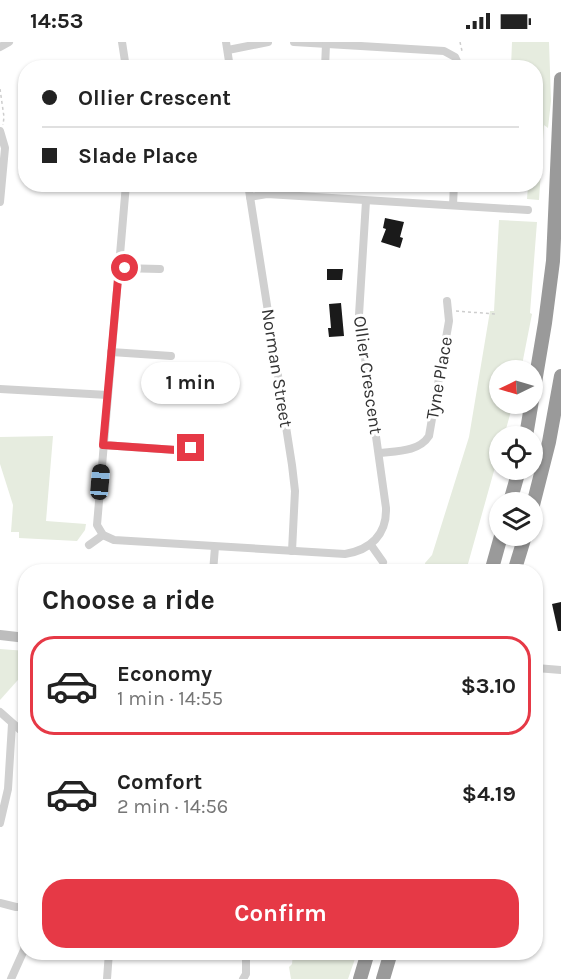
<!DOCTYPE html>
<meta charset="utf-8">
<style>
:root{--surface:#fff;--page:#f6f6f6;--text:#222;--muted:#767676;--line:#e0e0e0;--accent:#e63946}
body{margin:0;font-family:Karla,sans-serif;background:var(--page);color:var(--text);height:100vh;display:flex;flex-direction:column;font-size:22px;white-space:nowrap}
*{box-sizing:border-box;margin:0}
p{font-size:20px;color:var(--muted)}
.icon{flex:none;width:33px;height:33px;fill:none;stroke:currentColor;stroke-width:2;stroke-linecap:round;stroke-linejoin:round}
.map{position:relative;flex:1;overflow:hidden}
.panel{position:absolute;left:18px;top:522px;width:525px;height:396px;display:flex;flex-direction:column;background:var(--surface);border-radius:24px;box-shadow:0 2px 4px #0004}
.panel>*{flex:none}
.top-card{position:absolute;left:18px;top:18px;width:525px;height:132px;border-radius:24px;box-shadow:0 2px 4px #0004;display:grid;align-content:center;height:132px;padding:0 24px;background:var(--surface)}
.needle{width:39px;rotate:265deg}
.controls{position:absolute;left:489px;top:318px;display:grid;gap:12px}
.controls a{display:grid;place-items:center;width:54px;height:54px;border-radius:50%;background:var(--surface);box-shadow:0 2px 4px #0004;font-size:30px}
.end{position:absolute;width:27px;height:27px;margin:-14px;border:8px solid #e63946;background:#fff;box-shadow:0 0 0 3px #fff}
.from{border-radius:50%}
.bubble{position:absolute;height:42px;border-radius:21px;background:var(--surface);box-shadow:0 2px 4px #0004;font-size:20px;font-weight:700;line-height:42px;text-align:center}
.car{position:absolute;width:18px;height:36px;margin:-18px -9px;border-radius:8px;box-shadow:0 0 4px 2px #0007;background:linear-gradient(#222 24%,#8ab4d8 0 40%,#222 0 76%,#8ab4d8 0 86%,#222 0)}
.top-card b{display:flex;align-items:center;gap:21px;height:57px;font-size:22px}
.top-card b+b{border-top:2px solid var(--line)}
.top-card i{width:15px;height:15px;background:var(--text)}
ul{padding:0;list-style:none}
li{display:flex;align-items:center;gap:18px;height:99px;margin:0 12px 9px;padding:0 12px;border:3px solid transparent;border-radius:24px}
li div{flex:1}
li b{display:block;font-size:22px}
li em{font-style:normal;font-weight:700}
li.on{border-color:var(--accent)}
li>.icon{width:54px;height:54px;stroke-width:1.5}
h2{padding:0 24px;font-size:27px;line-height:72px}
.primary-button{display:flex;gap:12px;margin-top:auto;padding:12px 24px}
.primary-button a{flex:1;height:69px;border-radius:24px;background:var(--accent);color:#fff;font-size:24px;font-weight:700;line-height:69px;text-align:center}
.status{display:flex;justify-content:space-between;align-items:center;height:42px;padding:0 30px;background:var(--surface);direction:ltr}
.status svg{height:16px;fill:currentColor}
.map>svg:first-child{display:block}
</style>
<div class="status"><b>14:53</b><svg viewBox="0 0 49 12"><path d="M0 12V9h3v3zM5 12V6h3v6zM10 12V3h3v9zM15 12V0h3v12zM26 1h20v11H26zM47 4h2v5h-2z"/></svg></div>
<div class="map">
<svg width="561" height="937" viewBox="0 0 561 937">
<rect width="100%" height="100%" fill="#fff"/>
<!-- green -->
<g fill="#e6ecdf">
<polygon points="512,0 549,0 551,59 548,86 544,83 539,158 527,157 528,143 536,142 536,26 511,25"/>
<polygon points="499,178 537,180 530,271 532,272 521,328 500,328 500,362 513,362 504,394 500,394 499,411 466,529 426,529 425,521 432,513 469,395 490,269 494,269"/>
<polygon points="53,394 46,479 86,482 85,488 77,499 19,496 19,490 11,490 13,463 0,422 0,395"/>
<polygon points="0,607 26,609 25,630 0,658"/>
<polygon points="293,911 293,910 357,911 348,937 291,937 289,925 292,922"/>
</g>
<!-- building -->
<g fill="#1a1a1a">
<polygon points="385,176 404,180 400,195 403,196 400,206 381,200 386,187 383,186"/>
<polygon points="327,227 343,227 342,238 327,238"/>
<polygon points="341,261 344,294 329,295 328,286 331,286 329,262"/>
<polygon points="561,560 561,589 558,589 552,562"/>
</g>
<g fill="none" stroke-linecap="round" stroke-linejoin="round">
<!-- path -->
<g stroke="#cdcdcd" stroke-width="1.5" stroke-dasharray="3 3" stroke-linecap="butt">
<polyline points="460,0 462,9"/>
<polyline points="0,47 4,75 3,83"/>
<polyline points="456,269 495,272"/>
</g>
<!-- street -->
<g stroke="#d0d0d0" stroke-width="8">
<polyline points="122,0 126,26"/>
<polyline points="226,0 230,26"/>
<polyline points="294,0 444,9 455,15 460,26"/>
<polyline points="0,5 9,0"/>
<polyline points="228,8 268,0"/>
<polyline points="325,26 326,2"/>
<path d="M126,142L97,483L103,493L114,498L345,512C370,508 387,493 386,466L359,273L366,159"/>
<polyline points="248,142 292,423 295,449 292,509"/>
<polyline points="250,155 267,152 528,168"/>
<polyline points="0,160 5,106 0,89"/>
<polyline points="453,163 454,142"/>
<polyline points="119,226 160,227"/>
<polyline points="111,310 171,314"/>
<polyline points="0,347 108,353"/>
<polyline points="103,403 176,408 191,406"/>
<path d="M379,411C396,409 419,410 429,394L449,279L447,259"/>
<polyline points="89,503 103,493"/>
<polyline points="371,503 383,520"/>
<polyline points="213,530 215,505"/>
<polyline points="536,626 561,628"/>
<polyline points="0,670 26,693"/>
<polyline points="0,781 8,747 12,682"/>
<polyline points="0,861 16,865 26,865"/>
<polyline points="11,937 24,908 26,899"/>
<polyline points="107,937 109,910"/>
<polyline points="243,937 246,932 246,910"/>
</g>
<!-- secondary -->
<polyline stroke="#bdbdbd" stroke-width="10" points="0,593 26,596"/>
<!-- highway -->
<g stroke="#9a9a9a" stroke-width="14">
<polyline points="526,394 545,281 553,219 561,37"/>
<polyline points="510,460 519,428"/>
<polyline points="532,467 549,400 561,334"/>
<polyline points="491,530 501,494"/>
<polyline points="514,530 525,494"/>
<polyline points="360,937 368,910"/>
<polyline points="383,937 391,910"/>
</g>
</g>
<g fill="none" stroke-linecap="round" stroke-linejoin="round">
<!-- route -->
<polyline stroke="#e63946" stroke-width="8" points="125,226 119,226 103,403 176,408 191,406"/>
</g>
<g text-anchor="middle" stroke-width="6" stroke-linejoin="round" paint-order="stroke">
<!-- street labels -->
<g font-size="18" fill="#333" stroke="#fff">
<text transform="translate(277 326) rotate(81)" y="6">Norman Street</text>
<text transform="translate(368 333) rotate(82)" y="6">Ollier Crescent</text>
<text transform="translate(439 336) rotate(-80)" y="6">Tyne Place</text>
</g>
</g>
</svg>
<div class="controls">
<a><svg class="needle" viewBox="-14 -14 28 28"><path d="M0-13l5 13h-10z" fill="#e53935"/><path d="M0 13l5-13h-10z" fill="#767676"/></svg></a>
<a><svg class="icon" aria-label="locate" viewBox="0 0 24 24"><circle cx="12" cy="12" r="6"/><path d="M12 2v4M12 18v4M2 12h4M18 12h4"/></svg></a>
<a><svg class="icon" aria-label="layers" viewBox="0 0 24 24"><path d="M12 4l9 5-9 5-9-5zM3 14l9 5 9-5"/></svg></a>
</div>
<i class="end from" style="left:125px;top:226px"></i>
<i class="end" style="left:191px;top:406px"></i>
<div class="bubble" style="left:141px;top:320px;width:99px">1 min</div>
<i class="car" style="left:100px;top:440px;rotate:5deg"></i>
<div class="top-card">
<b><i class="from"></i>Ollier Crescent</b>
<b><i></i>Slade Place</b>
</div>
<section class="panel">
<h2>Choose a ride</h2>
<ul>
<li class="on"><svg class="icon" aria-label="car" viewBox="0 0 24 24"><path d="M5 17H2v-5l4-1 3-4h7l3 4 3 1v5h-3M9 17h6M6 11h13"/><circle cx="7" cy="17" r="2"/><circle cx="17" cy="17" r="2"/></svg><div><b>Economy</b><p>1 min · 14:55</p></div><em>$3.10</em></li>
<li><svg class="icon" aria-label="car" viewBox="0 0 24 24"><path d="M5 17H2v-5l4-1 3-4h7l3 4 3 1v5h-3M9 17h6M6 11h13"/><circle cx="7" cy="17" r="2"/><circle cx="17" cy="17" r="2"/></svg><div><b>Comfort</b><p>2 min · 14:56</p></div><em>$4.19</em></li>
</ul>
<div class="primary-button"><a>Confirm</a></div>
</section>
</div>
